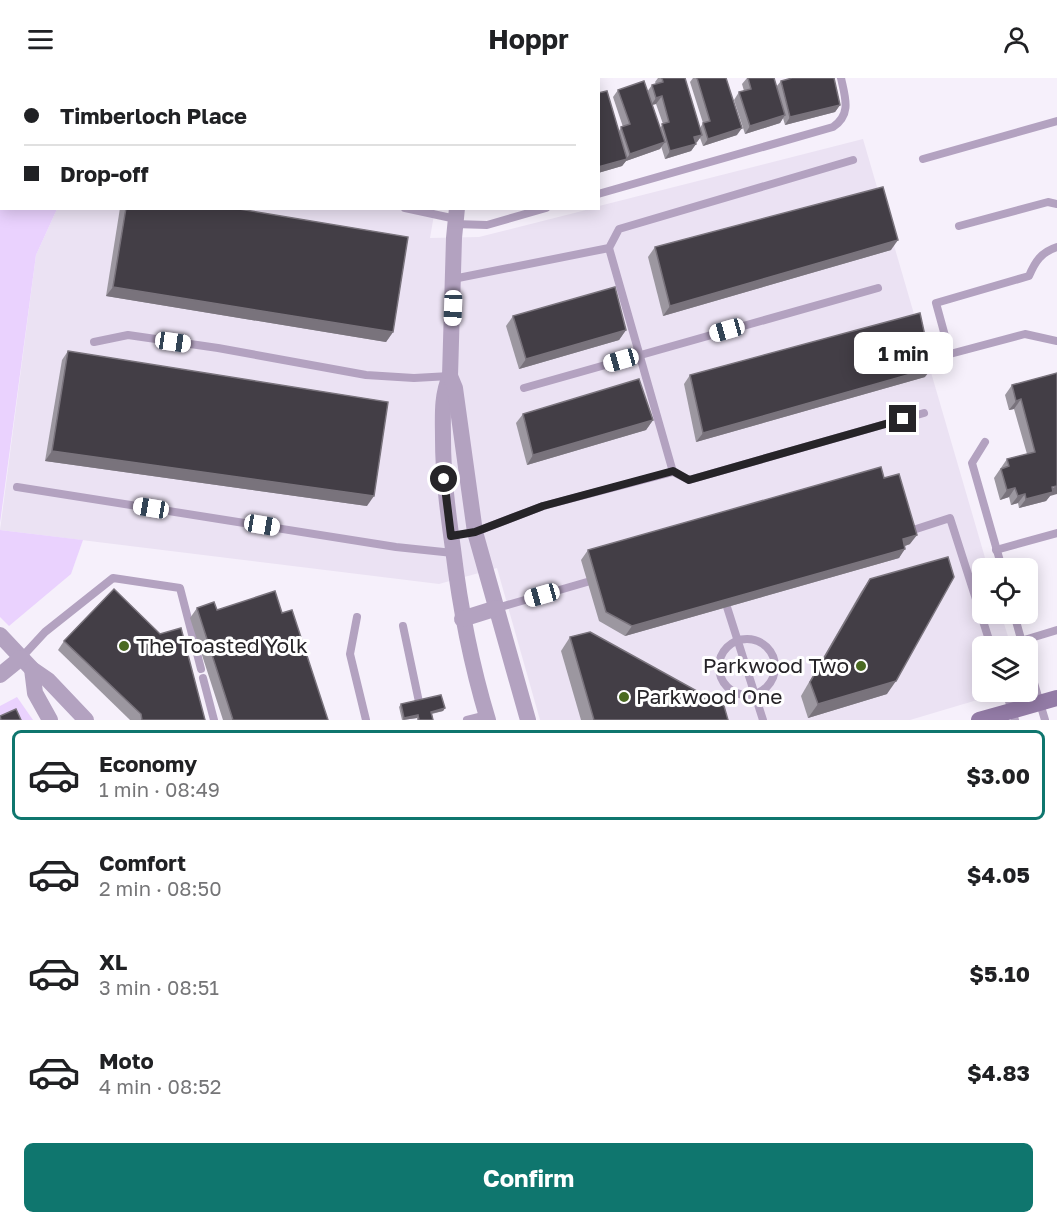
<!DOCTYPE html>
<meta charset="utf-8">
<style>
:root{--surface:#fff;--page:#f6f6f6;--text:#202124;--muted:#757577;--line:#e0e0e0;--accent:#0f766e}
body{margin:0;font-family:"Golos Text",sans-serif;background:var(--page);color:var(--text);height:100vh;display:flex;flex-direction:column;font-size:22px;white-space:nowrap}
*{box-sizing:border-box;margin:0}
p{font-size:20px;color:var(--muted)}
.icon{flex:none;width:33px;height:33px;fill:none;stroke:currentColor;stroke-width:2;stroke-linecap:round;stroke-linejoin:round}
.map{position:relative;height:642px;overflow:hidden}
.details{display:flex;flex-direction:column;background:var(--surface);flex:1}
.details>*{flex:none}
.hud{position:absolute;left:0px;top:0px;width:600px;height:132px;box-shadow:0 3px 15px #0003;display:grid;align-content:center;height:132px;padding:0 24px;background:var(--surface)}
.tools{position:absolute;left:972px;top:480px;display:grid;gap:12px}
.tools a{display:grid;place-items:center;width:66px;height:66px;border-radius:9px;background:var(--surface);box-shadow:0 3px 15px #0003;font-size:30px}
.end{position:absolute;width:27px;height:27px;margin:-14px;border:8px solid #262428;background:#fff;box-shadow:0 0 0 3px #fff}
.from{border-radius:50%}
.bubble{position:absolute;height:42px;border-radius:9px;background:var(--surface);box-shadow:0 3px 15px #0003;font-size:20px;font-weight:700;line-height:42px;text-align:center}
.car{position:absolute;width:18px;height:36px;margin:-18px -9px;border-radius:8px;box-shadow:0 0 4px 2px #0007;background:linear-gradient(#fff 24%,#345 0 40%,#fff 0 76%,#345 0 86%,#fff 0)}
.hud b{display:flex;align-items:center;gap:21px;height:57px;font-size:22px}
.hud b+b{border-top:2px solid var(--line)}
.hud i{width:15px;height:15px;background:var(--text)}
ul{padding:10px 0 0;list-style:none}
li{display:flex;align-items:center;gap:18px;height:90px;margin:0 12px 9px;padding:0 12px;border:3px solid transparent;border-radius:9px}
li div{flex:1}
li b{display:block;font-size:22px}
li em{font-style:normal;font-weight:700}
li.current{border-color:var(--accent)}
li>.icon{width:54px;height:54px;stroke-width:1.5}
.primary-button{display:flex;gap:12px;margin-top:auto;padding:12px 24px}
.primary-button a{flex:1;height:69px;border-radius:9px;background:var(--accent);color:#fff;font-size:24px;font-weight:700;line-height:69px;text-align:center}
header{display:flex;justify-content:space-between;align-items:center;height:78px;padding:0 24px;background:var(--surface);font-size:27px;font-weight:700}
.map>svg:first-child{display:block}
</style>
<header><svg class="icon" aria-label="menu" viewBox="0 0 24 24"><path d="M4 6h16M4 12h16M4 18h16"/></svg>Hoppr<svg class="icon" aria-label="person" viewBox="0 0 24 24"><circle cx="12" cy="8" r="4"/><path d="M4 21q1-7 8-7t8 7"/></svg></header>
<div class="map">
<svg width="1057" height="642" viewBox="0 0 1057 642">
<rect width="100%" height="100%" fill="#f6f0fb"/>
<!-- built -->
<polygon fill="#ebe2f3" points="863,61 988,490 982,490 982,536 1001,536 1011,568 982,568 982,614 1004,614 910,642 540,642 497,490 439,506 0,452 36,177 57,131 435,131 430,160 479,159 590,131 598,130 599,128"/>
<!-- green -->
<g fill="#ead2fe">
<polygon points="0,0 109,1 2,2 2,130 57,131 36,177 0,445"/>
<polygon points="0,452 83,462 71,496 9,548 0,539"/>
<polygon points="17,619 33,642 0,642 0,628"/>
</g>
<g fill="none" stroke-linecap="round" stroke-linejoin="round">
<!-- service -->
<g stroke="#b3a2c0" stroke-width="8">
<polyline points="186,2 186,0"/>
<polyline points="923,81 1057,43"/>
<path d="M598,116L833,49C852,36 845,19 841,0"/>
<polyline points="405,130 456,141"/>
<polyline points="455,146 487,147 546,130"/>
<polyline points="959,148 1048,124 1057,126"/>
<path d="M1057,169C1041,174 1035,184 1029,198L936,225L950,276L1025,256L1057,263"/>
<polyline points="609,170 673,394"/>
<polyline points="453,201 609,170 619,151 853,82"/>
<polyline points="94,264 128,257 218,270 366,297 414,300 450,298"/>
<polyline points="524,310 878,210"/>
<polyline points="985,364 972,385 1002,490"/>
<polyline points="17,409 396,469 453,475"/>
<polyline points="475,454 543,428 673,394 689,402 924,335"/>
<polyline points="907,454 950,440 991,568"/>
<polyline points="996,472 1057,455"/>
<polyline points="727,529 763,642"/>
<polyline points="497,530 587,504"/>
<polyline points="1014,536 1023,568"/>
<polyline points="357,539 350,576 366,642"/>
<polyline points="403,548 419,624"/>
<circle cx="747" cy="589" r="28"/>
<polyline points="1021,563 1057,552"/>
<polyline points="21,580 45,554 113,500 180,510 201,591"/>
<polyline points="1028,585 1045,642"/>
<polyline points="203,600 214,642"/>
<polyline points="1006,614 1015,642"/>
<polyline points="467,642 487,637"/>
</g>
<!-- minor -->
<g stroke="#b3a2c0" stroke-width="16">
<polyline points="462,0 462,2"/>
<path d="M457,130L454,160L450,298C441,319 443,339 443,361C443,398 448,435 453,471C460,529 471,586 488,642"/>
<polyline points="450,298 455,310 475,454 528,642"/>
<polyline points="462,541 497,530"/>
<polyline points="0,557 32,591 48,602 86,642"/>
<polyline points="32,591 35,615 50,642"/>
<polyline points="0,597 21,580"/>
</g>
<!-- secondary -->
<polyline stroke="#937ba6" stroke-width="16" points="979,642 1057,620"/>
</g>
<!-- wall -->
<g fill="#9c97a0" fill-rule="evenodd">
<polygon points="204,0 353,0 352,2 204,2"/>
<path d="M658,0H685L700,50L703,45L690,4L693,0H726L737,57L703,68L700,60L697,64L696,65V66L691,73L665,81L661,68L660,71L626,83L622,88L598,95V15L619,53L621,49H623L613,19L618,12L647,14L652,7L656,6L655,4ZM656,26L663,46L660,50L652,27Z"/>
<polygon points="747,0 774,0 776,9 781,3 840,27 835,34 785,47 783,40 780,45 745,56 734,22 739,14 744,13 742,6"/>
<polygon points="120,130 233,130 393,254 386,264 106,218"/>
<polygon points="655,169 891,172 663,238 648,179"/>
<polygon points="513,238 626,252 619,262 519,291 506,248"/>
<polygon points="68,273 367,428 45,383 62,282"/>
<polygon points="1057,295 1050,418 1046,423 1019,430 1018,425 1011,427 1009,419 1000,422 994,400 1007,381 1027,376 1014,331 1009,332 1005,317 1012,307"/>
<polygon points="690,297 925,299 696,364 684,306"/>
<polygon points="523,336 653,342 646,352 527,387 516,345"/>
<polygon points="884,400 910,466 905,468 899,480 625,558 599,543 581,482 588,472"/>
<polygon points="870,501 887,616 808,640 801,618 861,514"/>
<polygon points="197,530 217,532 282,535 328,642 223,642 190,540"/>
<polygon points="570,559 728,642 581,642 561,573"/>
<polygon points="64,563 205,642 130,642 58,572"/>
<polygon points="401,626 445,630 443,633 432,636 433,642 417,642 417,640 402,642 399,629"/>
</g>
<!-- shaded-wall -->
<g fill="#79737c">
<polygon points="662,18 656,26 651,27 656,20"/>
<polygon points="840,27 835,34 785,47 790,39"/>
<polygon points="785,37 780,45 745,56 750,48"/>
<polygon points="742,50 737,57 703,68 708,61"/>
<polygon points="702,57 697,64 689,67 694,59"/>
<polygon points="665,64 660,71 626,83 622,88 598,95 598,89 626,81 630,76"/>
<polygon points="696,66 691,73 665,81 670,73"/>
<polygon points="898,162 891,172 663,238 670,228"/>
<polygon points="113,209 393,254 386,264 106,218"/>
<polygon points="626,252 619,262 519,291 526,281"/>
<polygon points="932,290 925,299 696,364 703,355"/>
<polygon points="1021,321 1014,331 1009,332 1016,323"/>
<polygon points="653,342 646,352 527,387 533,377"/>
<polygon points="52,373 374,418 367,428 45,383"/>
<polygon points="1057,408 1057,416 1050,418 1046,423 1019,430 1026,421"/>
<polygon points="1015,410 1009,419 1000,422 1007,412"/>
<polygon points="1025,416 1018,425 1011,427 1018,418"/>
<polygon points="917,457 910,466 896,471 903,461"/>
<polygon points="905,471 899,480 625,558 632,548"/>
<polygon points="896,603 887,616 808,640 818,626"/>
<polygon points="445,630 443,633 429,636 431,634"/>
<polygon points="418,637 417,640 403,642 404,640"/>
</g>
<!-- building -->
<g fill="#433e46" stroke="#79737c" stroke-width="1.5">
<rect x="146" y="0" width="34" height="2"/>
<rect x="209" y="0" width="55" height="2"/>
<rect x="268" y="0" width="47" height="2"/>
<rect x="319" y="0" width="26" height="2"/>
<rect x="362" y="0" width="33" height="2"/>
<rect x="401" y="0" width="31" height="2"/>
<polygon points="662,0 685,0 702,57 694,59 696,66 670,73 662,46 669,44 662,18 656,20 652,7 663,4"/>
<polygon points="697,0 726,0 742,50 708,61 703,45 710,43"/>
<polygon points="748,0 774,0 785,37 750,48 739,14 751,11"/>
<polygon points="792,0 834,0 840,27 790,39 781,3"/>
<polygon points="644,3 665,64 630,76 621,49 630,46 618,12"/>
<polygon points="607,13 627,81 598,89 598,15"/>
<polygon points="883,109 898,162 670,228 655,169"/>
<polygon points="126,130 233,130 408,159 393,254 113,209"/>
<polygon points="615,209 626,252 526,281 513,238"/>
<polygon points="920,235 932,290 703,355 690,297"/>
<polygon points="68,273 388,324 374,418 52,373"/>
<polygon points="1057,295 1057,408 1052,409 1053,414 1026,421 1025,416 1018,418 1015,410 1007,412 1001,391 1009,388 1007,381 1035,374 1021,321 1016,323 1012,307"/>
<polygon points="639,301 653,342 533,377 523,336"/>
<polygon points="881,389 884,400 899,396 917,457 903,461 905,471 632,548 606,534 588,472"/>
<polygon points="948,479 954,499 896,603 818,626 810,604 870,501"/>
<polygon points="114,511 160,556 181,550 205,642 142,642 141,636 64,563"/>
<polygon points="275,513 282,535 292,532 328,642 233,642 197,530 214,524 217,532"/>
<polygon points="590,554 724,628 728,642 594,642 570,559"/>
<polygon points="441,617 445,630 431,634 433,642 419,642 418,637 404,640 401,626"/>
<polygon points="16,631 21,642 1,642 0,638"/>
</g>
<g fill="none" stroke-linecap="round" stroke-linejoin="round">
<!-- route -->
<polyline stroke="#262428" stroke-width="8" points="444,401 451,458 475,454 543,428 673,393 689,402 903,341"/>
</g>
<!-- markers -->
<g fill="#4a6a21" stroke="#fff" stroke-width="2">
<circle cx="124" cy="568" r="6"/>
<circle cx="861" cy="588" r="6"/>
<circle cx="624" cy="619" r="6"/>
</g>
<g text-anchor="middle" stroke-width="6" stroke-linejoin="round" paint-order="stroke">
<!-- poi labels -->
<g font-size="21" fill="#262428" stroke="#fff" text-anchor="start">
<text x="136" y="575">The Toasted Yolk</text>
<text x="849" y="595" text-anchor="end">Parkwood Two</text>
<text x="636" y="626">Parkwood One</text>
</g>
</g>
</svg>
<div class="tools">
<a><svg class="icon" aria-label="locate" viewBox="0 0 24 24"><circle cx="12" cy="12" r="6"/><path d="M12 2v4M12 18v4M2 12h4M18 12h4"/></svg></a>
<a><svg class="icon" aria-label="layers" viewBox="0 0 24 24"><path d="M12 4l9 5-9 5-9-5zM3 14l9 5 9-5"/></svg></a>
</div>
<i class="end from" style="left:444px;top:401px"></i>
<i class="end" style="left:903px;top:341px"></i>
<div class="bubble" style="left:854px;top:254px;width:99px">1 min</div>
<i class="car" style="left:453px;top:230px;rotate:182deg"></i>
<i class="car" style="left:727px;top:252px;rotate:254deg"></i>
<i class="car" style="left:173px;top:264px;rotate:98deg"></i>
<i class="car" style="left:621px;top:282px;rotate:254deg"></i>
<i class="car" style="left:151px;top:430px;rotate:279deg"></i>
<i class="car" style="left:262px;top:447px;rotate:100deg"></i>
<i class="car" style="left:542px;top:517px;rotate:254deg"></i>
<div class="hud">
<b><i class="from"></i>Timberloch Place</b>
<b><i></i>Drop-off</b>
</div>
</div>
<section class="details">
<ul>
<li class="current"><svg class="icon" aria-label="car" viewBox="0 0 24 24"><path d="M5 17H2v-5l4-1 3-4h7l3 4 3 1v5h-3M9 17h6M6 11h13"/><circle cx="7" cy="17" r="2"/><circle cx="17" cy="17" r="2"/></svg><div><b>Economy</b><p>1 min · 08:49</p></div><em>$3.00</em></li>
<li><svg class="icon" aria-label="car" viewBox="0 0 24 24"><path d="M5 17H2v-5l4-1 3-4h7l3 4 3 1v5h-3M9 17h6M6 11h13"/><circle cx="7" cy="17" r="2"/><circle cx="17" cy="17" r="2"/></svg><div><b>Comfort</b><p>2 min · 08:50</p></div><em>$4.05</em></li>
<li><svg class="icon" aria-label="car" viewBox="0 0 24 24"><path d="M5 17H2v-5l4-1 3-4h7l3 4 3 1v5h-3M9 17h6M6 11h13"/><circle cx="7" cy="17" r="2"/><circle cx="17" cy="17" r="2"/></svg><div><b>XL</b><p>3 min · 08:51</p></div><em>$5.10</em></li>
<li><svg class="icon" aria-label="car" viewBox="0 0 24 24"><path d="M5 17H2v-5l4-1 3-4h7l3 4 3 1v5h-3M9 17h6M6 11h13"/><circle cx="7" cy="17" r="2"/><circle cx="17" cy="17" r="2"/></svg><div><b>Moto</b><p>4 min · 08:52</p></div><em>$4.83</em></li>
</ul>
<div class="primary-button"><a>Confirm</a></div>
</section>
